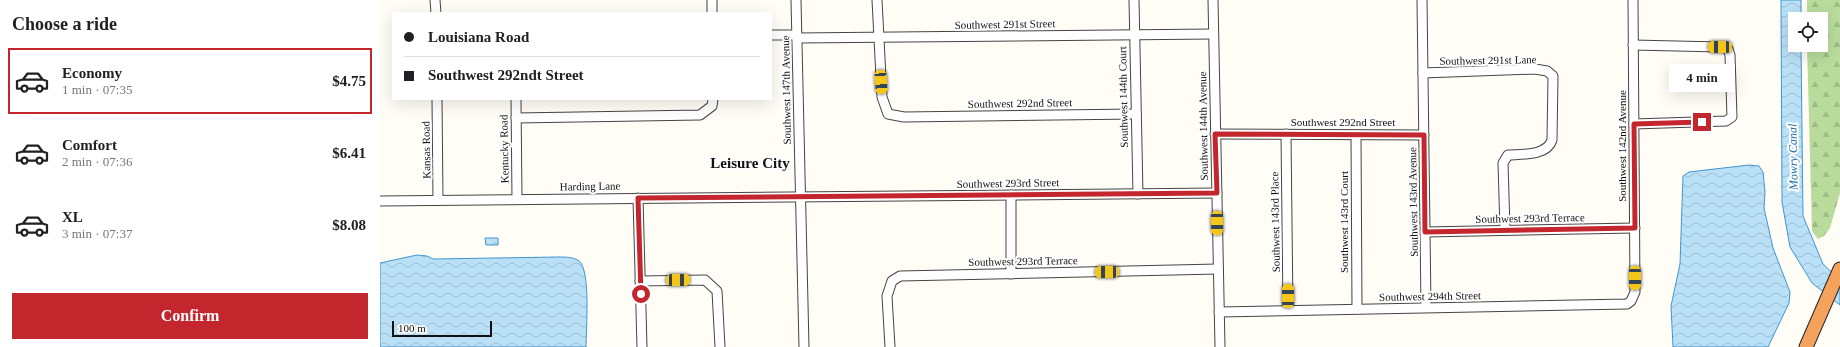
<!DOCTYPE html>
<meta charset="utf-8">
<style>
:root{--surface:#fff;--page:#f6f6f6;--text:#202124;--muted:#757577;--line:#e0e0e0;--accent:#c4262e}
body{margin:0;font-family:Georgia,serif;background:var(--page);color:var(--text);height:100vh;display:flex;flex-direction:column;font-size:15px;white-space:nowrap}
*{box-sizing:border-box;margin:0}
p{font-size:13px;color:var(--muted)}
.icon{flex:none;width:22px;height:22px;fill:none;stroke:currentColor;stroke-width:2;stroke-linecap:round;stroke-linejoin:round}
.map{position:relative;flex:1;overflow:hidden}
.details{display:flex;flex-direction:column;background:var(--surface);width:380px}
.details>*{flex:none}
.banner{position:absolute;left:12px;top:12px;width:380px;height:88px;border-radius:0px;box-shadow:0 4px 16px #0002;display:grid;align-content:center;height:88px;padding:0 12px;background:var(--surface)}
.fabs{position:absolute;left:1408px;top:12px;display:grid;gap:8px}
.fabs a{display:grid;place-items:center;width:40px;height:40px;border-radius:0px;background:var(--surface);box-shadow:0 4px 16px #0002;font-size:20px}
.scale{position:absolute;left:12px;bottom:10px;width:100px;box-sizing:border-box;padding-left:4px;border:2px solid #111;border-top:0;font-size:11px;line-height:14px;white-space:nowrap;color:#111;-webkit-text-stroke:3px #fff;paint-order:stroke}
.end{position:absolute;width:18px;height:18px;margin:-9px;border:5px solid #c4262e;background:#fff;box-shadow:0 0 0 2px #fff}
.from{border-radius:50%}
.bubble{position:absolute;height:28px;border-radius:0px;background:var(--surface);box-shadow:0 4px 16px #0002;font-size:13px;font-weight:700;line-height:28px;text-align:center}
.car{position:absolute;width:12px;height:24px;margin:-12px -6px;border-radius:5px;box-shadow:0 0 3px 1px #0007;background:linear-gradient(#f5c518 24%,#345 0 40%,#f5c518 0 76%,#345 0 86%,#f5c518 0)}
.banner b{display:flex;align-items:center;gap:14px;height:38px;font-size:15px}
.banner b+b{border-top:1px solid var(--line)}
.banner i{width:10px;height:10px;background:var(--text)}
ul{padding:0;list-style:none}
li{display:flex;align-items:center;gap:12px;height:66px;margin:0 8px 6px;padding:0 4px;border:2px solid transparent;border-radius:0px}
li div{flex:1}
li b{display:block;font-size:15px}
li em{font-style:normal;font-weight:700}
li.current{border-color:var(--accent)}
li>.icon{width:36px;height:36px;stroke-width:1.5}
h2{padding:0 12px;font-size:18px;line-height:48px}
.cta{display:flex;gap:8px;margin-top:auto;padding:8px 12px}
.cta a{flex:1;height:46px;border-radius:0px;background:var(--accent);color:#fff;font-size:16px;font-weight:700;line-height:46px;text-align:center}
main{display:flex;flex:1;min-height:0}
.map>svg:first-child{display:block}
</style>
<main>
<section class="details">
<h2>Choose a ride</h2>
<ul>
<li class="current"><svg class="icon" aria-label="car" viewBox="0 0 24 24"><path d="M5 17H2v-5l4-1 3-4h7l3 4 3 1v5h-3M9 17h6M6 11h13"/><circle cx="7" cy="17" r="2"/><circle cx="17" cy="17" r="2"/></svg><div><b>Economy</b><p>1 min · 07:35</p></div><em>$4.75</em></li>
<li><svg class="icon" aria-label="car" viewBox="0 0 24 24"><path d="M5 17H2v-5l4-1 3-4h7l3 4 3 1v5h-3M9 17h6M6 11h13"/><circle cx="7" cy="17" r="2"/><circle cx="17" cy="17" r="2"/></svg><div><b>Comfort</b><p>2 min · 07:36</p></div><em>$6.41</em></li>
<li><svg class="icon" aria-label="car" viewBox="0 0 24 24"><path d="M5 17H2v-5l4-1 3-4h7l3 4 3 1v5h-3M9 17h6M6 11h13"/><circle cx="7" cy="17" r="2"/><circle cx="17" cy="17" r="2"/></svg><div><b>XL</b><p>3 min · 07:37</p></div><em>$8.08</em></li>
</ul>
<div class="cta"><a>Confirm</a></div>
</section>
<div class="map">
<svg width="1460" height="347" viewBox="0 0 1460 347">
<defs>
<pattern id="forest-firs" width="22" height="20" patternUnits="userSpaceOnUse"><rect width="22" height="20" fill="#b9dc9c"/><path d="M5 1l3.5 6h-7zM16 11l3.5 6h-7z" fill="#9ebc85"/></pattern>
<pattern id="water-waves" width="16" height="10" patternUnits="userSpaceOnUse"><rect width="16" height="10" fill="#b9e0f7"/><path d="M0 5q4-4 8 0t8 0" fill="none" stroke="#9ebfd3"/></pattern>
</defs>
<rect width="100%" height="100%" fill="#fffdf5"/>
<!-- forest -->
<polygon fill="url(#forest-firs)" points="1427,0 1460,0 1460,193 1450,228 1444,236 1438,239 1432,231 1427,45 1441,45 1441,19 1427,19"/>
<!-- water -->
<g fill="url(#water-waves)" stroke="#3f96cf">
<polygon points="1401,0 1421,0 1421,19 1415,19 1415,45 1421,45 1423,216 1443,264 1460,280 1460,305 1432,283 1410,247 1402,202"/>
<polygon points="1369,165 1379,166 1383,172 1385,192 1384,208 1393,248 1410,292 1409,303 1388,347 1293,347 1291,306 1300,264 1303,176 1309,172"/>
<polygon points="105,238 118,238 118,245 106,245"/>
<path d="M37,255L47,256L53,259L178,257C185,257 194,257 199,261C211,270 206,331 206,347H0V263Z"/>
</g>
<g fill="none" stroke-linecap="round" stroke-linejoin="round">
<defs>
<g id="minor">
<polyline points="55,0 56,13"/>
<polyline points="332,0 332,13"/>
<polyline points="416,0 424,347"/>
<polyline points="497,0 502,97 508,114 524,117 756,114"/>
<polyline points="754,0 758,194"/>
<polyline points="833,0 840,347"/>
<polyline points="1042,0 1046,307"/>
<polyline points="391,35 417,35"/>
<polyline points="417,38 833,34"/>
<polyline points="1253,45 1340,47 1348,49 1350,55 1352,117 1346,121 1254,124"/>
<path d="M1043,73L1155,69L1167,71L1173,76L1172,140C1167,156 1142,154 1128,155L1123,163L1125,230"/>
<polyline points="57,99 58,200"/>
<polyline points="136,99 137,199"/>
<polyline points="136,118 320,115 332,106 333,99"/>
<polyline points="835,134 1044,135"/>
<polyline points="906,134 908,310"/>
<polyline points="976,135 977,309"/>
<polyline points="631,195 631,274"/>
<polyline points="258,198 262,347"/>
<polyline points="0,201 837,193"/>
<polyline points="1045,232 1255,228"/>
<polyline points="260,281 325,280 337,291 340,347"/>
<polyline points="839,312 1247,304 1251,301 1255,292 1253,0"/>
<polyline points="510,347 507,296 512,281 520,276 838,269"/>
</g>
<polyline id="highway" points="1426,347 1460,269"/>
</defs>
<!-- minor casing -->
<use href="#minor" stroke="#444" stroke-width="11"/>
<!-- highway casing -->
<use href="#highway" stroke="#222" stroke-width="15"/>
<!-- minor -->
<use href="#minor" stroke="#fff" stroke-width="9"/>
<!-- highway -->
<use href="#highway" stroke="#f5a25d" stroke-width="13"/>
</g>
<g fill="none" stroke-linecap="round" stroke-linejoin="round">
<!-- route -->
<polyline stroke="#c4262e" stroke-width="5" points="261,294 258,198 837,193 835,134 1044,135 1045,232 1255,228 1254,124 1322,122"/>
</g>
<g text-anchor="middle" stroke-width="4" stroke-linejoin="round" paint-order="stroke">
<!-- street labels -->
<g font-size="11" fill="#111" stroke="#fff">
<text transform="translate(625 24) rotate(-1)" y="4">Southwest 291st Street</text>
<text transform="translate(1108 60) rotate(-1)" y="4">Southwest 291st Lane</text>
<text transform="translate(406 90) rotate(-91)" y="4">Southwest 147th Avenue</text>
<text transform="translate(743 97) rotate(-91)" y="4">Southwest 144th Court</text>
<text transform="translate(640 103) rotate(-1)" y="4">Southwest 292nd Street</text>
<text x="963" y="126">Southwest 292nd Street</text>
<text transform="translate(823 126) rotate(-91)" y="4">Southwest 144th Avenue</text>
<text transform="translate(1242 146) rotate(-90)" y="4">Southwest 142nd Avenue</text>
<text transform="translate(124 149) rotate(-91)" y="4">Kentucky Road</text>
<text transform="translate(46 150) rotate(-91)" y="4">Kansas Road</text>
<text transform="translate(628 183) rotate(-1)" y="4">Southwest 293rd Street</text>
<text transform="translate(210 186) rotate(-1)" y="4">Harding Lane</text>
<text transform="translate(1033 202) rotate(-91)" y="4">Southwest 143rd Avenue</text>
<text transform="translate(1150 218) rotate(-1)" y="4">Southwest 293rd Terrace</text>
<text transform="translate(895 222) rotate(-91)" y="4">Southwest 143rd Place</text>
<text transform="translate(964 222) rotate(-90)" y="4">Southwest 143rd Court</text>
<text transform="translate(643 261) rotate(-1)" y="4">Southwest 293rd Terrace</text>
<text transform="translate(1050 296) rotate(-1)" y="4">Southwest 294th Street</text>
</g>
<!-- water labels -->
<g font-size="12" font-style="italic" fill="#1768a6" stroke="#fff">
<text transform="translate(1413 157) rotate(-91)" y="4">Mowry Canal</text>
</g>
<!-- district labels -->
<g font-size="15" font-weight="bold" fill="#111" stroke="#fff">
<text x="370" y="168">Leisure City</text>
</g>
</g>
</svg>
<div class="fabs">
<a><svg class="icon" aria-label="locate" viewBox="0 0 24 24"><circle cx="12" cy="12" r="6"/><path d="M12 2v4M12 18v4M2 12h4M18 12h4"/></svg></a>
</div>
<div class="scale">100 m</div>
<i class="end from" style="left:261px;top:294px"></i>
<i class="end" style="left:1322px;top:122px"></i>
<div class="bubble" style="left:1289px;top:64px;width:66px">4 min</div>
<i class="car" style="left:1340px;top:47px;rotate:271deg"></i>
<i class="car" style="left:501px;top:82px;rotate:176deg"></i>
<i class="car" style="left:837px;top:223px;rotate:179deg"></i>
<i class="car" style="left:727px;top:272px;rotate:269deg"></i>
<i class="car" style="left:1255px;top:278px;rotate:180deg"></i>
<i class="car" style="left:298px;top:280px;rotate:89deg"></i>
<i class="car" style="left:908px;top:296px;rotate:0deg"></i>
<div class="banner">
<b><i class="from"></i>Louisiana Road</b>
<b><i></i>Southwest 292ndt Street</b>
</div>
</div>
</main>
